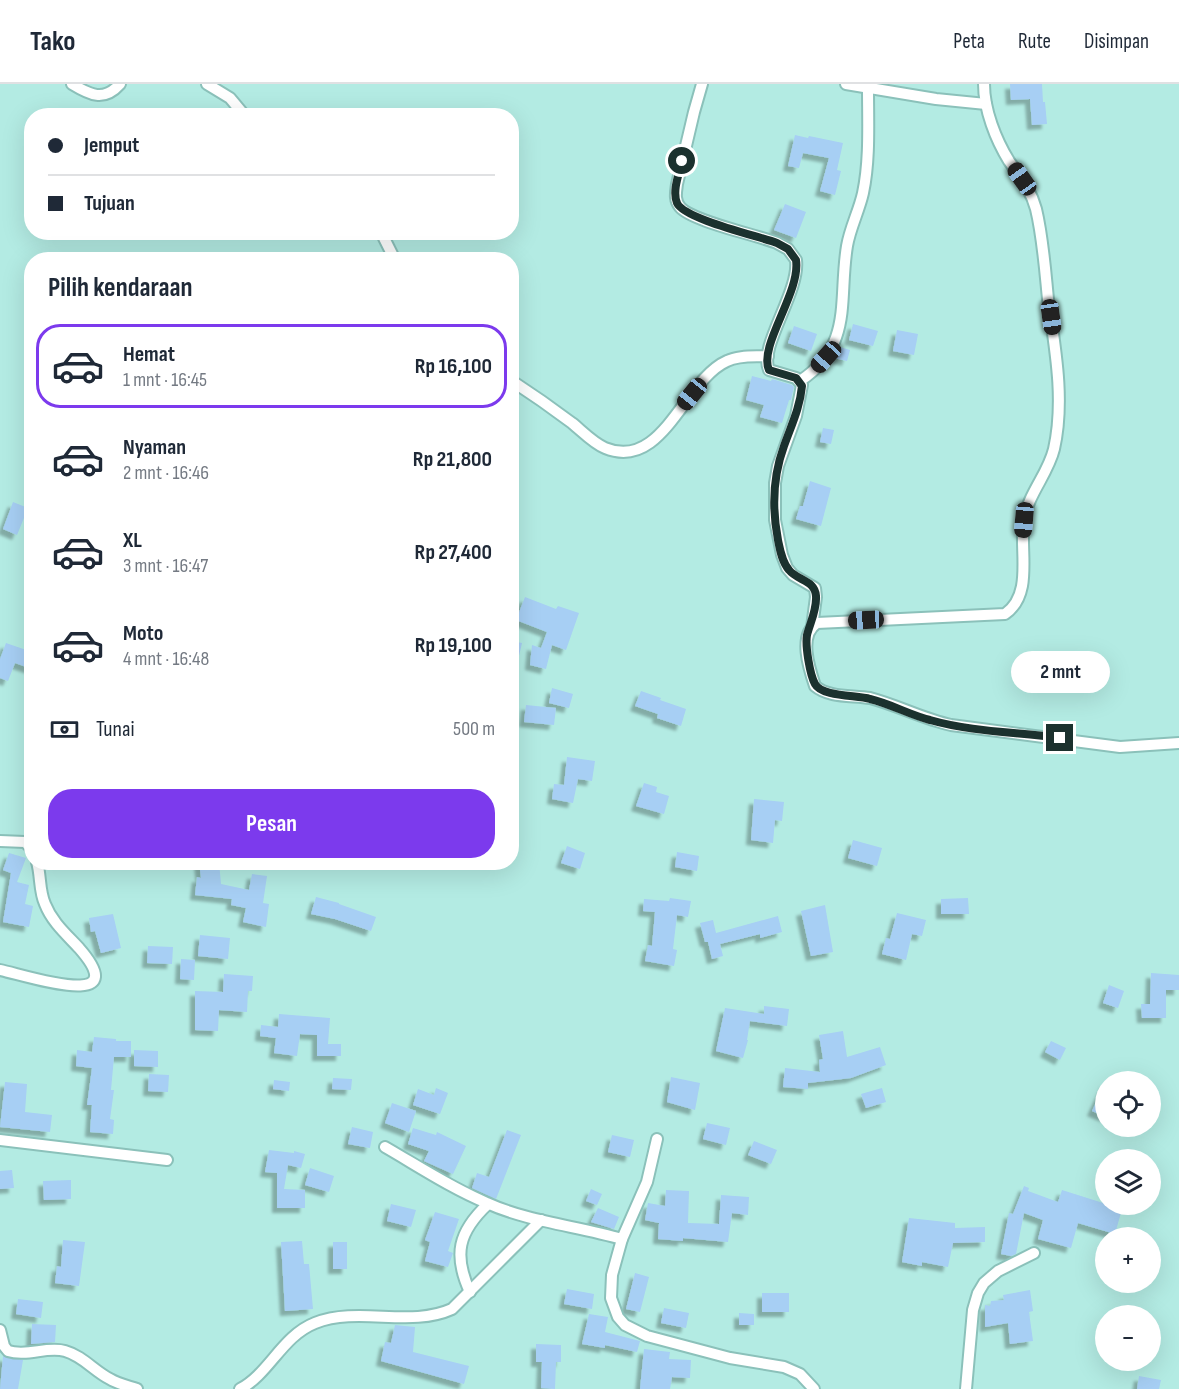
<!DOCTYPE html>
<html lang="id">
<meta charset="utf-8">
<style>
:root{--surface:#fff;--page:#f2f2f3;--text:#1f2937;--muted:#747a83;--line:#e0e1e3;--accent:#7c3aed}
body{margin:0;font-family:"Sofia Sans Condensed",sans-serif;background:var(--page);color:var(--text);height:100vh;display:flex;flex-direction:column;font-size:22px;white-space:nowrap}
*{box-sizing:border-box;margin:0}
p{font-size:20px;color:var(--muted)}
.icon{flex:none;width:33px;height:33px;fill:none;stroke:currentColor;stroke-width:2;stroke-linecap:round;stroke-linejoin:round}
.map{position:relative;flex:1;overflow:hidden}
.sheet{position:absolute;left:24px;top:168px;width:495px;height:618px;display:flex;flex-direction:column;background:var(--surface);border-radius:24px;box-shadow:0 6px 24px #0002}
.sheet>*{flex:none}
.guide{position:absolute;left:24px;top:24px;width:495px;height:132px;border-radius:24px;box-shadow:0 6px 24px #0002;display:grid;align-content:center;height:132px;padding:0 24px;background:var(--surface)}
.fabs{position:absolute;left:1095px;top:987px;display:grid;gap:12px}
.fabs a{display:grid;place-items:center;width:66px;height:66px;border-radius:50%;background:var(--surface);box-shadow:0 6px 24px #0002;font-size:30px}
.end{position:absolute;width:27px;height:27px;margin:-14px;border:8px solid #1b312e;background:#fff;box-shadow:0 0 0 3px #fff}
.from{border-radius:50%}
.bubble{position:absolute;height:42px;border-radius:21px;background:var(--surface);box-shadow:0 6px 24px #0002;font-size:20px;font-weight:700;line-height:42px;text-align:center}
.car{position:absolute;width:18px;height:36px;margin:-18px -9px;border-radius:8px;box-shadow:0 0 4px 2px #0007;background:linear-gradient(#222 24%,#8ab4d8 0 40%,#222 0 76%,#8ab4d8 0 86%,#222 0)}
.guide b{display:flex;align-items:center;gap:21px;height:57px;font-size:22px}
.guide b+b{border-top:2px solid var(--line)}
.guide i{width:15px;height:15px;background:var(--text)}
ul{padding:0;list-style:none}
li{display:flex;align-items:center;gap:18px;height:84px;margin:0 12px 9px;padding:0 12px;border:3px solid transparent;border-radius:24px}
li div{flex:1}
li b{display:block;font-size:22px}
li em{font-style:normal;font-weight:700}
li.on{border-color:var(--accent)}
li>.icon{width:54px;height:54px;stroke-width:1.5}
h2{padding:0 24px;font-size:27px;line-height:72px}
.pay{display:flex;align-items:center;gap:15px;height:66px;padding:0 24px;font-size:22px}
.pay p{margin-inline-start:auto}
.action{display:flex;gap:12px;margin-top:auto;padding:12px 24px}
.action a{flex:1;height:69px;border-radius:24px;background:var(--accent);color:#fff;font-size:24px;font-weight:700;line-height:69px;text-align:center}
header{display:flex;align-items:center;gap:36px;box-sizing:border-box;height:84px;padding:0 30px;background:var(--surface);border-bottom:2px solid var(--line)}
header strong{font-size:28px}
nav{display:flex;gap:33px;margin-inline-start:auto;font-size:21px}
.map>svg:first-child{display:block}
</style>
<header>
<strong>Tako</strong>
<nav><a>Peta</a><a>Rute</a><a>Disimpan</a></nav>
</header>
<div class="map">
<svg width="1179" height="1305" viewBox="0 0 1179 1305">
<defs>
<filter id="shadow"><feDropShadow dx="-5" dy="5" stdDeviation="1.5" flood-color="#0004"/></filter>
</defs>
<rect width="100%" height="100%" fill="#b3ebe3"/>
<!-- building -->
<g fill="#a7cff4" filter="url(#shadow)">
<polygon points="1010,0 1042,0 1043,18 1045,18 1047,40 1032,41 1030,15 1011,16"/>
<polygon points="795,51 808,54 809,52 843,59 837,86 841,87 835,111 820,107 829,74 803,69 799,84 788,82"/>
<polygon points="785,120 806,128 796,154 774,146"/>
<polygon points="853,240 878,247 873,262 849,256"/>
<polygon points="794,242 817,250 811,267 788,259"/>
<polygon points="897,246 918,250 914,271 893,267"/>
<polygon points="840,263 850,266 847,277 834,274"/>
<polygon points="752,292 771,297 772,295 792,301 794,303 791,316 789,316 782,339 760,333 764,321 746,316"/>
<polygon points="823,344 834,346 831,360 820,358"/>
<polygon points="810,397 831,404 821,442 796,435 800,422 803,422"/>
<polygon points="13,418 28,424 17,451 3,445"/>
<polygon points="525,513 556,525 558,522 579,529 566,566 552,561 546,585 530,581 532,561 541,564 547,548 516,536"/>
<polygon points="512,557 522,559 515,589 512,588"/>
<polygon points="6,559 32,568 32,585 15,579 8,597 0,594 0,575"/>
<polygon points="552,604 573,610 569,624 549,619"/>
<polygon points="641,607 661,614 660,616 686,625 681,642 657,634 658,630 635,622"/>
<polygon points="526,621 556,624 554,641 524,638"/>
<polygon points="567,673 595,677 592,697 578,695 573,719 552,715 554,700 564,701"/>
<polygon points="644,699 657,703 656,708 669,712 664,730 636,722"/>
<polygon points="754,715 784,718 782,737 775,736 773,759 751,756"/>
<polygon points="853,756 882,764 877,782 848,774"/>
<polygon points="567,762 585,769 580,785 561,779"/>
<polygon points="677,768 699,772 697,787 675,783"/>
<polygon points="9,769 26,774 17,798 29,801 25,820 33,822 29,843 3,838 11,789 3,786"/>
<polygon points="199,778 219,778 221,800 249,806 252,790 267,792 263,819 269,820 266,843 243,838 246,824 231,821 232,815 195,811 197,793 201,794"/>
<polygon points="316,813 339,819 339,820 376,833 371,847 335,835 311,830"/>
<polygon points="670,814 691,817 688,833 677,831 673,865 677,866 674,882 645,877 648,861 652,862 655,828 643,827 644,815 669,817"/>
<polygon points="968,814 969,830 941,830 941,815"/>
<polygon points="825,821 833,868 811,872 801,827"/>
<polygon points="897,829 926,836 922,852 912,850 906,876 882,870 886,854 890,855"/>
<polygon points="113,830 121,864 101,869 95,847 91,848 89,834"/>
<polygon points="778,832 782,848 760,854 760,850 720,860 723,872 712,875 708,858 705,858 700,839 713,836 716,849"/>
<polygon points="200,851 230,854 228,875 198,872"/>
<polygon points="148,862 173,863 172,880 147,879"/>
<polygon points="181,875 195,876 194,896 180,895"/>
<polygon points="1151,889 1179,891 1179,906 1166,906 1166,934 1142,934 1141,920 1150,920"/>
<polygon points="224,890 253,892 252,907 248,907 247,928 219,926 218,947 195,946 195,907 223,908"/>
<polygon points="1109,901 1124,907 1118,924 1103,919"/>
<polygon points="764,922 789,925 787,942 750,937 747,956 748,956 743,974 716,967 725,924 764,930"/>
<polygon points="279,930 330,934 328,960 341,960 341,972 317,972 317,951 300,950 297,972 274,969 276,954 260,952 261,941 278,943"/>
<polygon points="843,947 847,973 880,963 886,981 851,994 808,999 808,1005 783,1003 785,984 820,988 819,976 823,975 819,951"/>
<polygon points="94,953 116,955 116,957 131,957 131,973 114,973 111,1006 114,1006 110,1035 114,1036 113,1050 90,1048 92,1021 87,1021 92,984 76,982 77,966 92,968"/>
<polygon points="1051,957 1066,964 1060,976 1045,968"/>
<polygon points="134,966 158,967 158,983 134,982"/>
<polygon points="149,990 169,991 168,1008 148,1007"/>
<polygon points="671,993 700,999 695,1026 667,1018"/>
<polygon points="333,994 352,995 351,1006 332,1005"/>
<polygon points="274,996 290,998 289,1007 273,1005"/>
<polygon points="1106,997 1106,1033 1092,1027"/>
<polygon points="5,998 27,1000 25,1028 52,1031 50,1048 0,1043"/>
<polygon points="436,1004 448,1009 440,1030 413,1021 418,1005 434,1011"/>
<polygon points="882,1004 886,1018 866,1024 861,1010"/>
<polygon points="392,1019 416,1027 409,1048 385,1039"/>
<polygon points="707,1039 730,1044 726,1061 703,1055"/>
<polygon points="352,1043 373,1048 370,1064 348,1060"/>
<polygon points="413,1044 436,1051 437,1048 466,1062 453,1090 424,1077 429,1067 408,1060"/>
<polygon points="507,1046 521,1051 496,1115 472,1104 477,1089 489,1093"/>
<polygon points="612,1051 634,1056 630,1073 608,1068"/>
<polygon points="754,1057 777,1066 771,1080 748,1071"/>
<polygon points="269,1066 294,1069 294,1067 305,1070 301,1084 288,1081 284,1105 305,1106 305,1124 277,1124 277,1089 265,1088"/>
<polygon points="310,1084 334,1092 329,1108 305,1101"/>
<polygon points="12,1086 14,1104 0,1105 0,1087"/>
<polygon points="71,1096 71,1115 44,1116 43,1097"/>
<polygon points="1024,1102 1029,1104 1028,1107 1058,1118 1062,1106 1122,1125 1115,1150 1078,1139 1071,1164 1038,1155 1043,1136 1024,1129 1016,1170 1011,1172 1001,1170 1009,1129 1013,1130"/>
<polygon points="591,1105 602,1110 597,1121 586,1117"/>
<polygon points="666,1106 689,1107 688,1139 719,1140 721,1111 749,1113 748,1131 732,1129 728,1158 683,1154 683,1157 658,1155 659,1139 645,1136 648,1119 665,1122"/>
<polygon points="391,1120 416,1126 411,1143 387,1137"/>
<polygon points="598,1124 619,1133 614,1145 591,1138"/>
<polygon points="435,1128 459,1135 448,1167 453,1169 448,1183 425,1177 430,1158 425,1156"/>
<polygon points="909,1134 955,1139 955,1144 985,1143 985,1158 953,1159 948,1183 922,1178 922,1182 902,1178"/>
<polygon points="63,1156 85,1158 79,1202 55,1199 57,1182 61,1183"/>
<polygon points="302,1157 304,1180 309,1180 313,1225 285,1227 281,1158"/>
<rect x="333" y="1158" width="14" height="27"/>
<polygon points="635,1189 649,1193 640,1228 626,1225"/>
<polygon points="567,1205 594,1210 592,1225 564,1220"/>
<polygon points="1030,1206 1033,1227 1029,1228 1033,1257 1010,1260 1008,1239 985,1243 985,1221 990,1222 991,1217 1004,1216 1003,1211"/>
<rect x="762" y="1209" width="27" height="19"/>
<polygon points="18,1215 43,1218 41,1234 16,1230"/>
<polygon points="664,1224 689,1229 686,1244 661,1239"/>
<polygon points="739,1229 754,1230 754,1241 739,1241"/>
<polygon points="589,1230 608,1233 605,1248 640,1257 637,1268 605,1261 605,1264 582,1260"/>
<polygon points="32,1240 56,1241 55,1258 31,1260"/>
<polygon points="395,1241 415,1243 413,1268 469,1282 464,1300 381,1277 385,1258 391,1259"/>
<polygon points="536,1260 561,1261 561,1278 556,1278 555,1305 541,1304 542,1278 536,1278"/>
<polygon points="644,1265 670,1268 669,1275 691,1276 690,1294 672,1293 670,1305 640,1305"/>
<polygon points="3,1272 23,1276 18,1305 0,1305"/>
<polygon points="1139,1292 1161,1296 1159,1305 1137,1305"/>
</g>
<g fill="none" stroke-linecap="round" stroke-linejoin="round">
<defs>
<g id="street">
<path d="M72,0C90,11 104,18 120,0"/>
<polyline points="207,0 230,14 245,32"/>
<path d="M702,0L694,28L677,100C676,108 674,116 680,123C691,137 757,151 777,159L788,165L796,176C800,208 758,263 769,286L796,294L802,301L796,332L778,382L775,399V436L782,471L787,484L793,491L815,504L816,513L812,543"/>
<polyline points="846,0 936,15 986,20"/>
<path d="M984,0C984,26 996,56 1009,77C1020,93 1031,106 1036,125C1043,154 1045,185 1048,215C1055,264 1065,316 1054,365C1048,390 1028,410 1024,436C1019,466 1034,510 1005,530L817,539C798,551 809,584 815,602C829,614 852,611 870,614C897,621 923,635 951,641L1120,663L1179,659"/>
<polyline points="381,148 395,176"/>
<path d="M512,297C532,310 552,324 572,339C582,347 593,359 605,364C663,388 684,296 727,277C739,271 755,273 768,272"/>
<path d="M800,297C854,261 838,216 847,162C850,144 859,127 863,109C870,76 868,39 868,5"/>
<polyline points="0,757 25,758 32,765"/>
<path d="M0,886C25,891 136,929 79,864C66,850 52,838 45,820C39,807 41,792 37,778"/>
<polyline points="657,1055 647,1098 622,1155 612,1191 611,1214 618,1233 625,1241 647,1252 730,1274 784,1283 800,1290 814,1305"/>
<polyline points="0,1056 167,1076"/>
<path d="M385,1063C418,1082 451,1104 487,1119C529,1138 578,1142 622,1155"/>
<path d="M470,1208C453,1171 458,1148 488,1120"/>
<path d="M0,1246L4,1262L8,1267C27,1273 47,1262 65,1267C83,1272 94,1287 110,1295C118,1300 128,1302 137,1305"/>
<path d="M240,1305C269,1290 282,1252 315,1239C359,1222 410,1244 452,1225L541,1136"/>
<polyline points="966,1305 973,1226 978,1209 984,1199 998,1187 1034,1169"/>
</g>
</defs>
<!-- street casing -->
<use href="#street" stroke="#8bc1ba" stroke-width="14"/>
<!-- street -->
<use href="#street" stroke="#fff" stroke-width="10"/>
</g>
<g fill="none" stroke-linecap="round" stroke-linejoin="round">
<!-- route -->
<path stroke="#1b312e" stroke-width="8" d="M682,77C679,90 672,107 677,119C684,135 758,152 777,159L788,165L796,176C801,208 758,262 769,286L796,294L802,302C800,324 791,342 784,362C773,392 772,425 778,456C780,466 782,478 789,486C798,497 815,496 816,512C817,526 810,539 807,551C805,562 810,591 815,600C822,613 857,611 870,615C891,620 910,631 930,636C972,648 1018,648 1060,654"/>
</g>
</svg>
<div class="fabs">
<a><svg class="icon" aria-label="locate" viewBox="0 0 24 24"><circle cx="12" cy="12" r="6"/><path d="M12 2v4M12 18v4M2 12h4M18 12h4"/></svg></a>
<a><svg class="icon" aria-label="layers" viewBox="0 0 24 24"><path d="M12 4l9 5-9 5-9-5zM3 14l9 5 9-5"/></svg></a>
<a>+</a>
<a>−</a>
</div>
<i class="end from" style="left:682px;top:77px"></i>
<i class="end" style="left:1060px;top:654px"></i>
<div class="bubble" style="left:1011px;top:567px;width:99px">2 mnt</div>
<i class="car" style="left:1022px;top:95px;rotate:325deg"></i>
<i class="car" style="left:1051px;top:233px;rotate:172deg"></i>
<i class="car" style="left:826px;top:273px;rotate:222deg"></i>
<i class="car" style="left:692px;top:310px;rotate:219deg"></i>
<i class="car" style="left:1024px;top:436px;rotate:185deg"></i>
<i class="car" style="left:866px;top:536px;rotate:267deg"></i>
<div class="guide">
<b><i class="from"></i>Jemput</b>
<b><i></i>Tujuan</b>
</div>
<section class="sheet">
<h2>Pilih kendaraan</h2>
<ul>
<li class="on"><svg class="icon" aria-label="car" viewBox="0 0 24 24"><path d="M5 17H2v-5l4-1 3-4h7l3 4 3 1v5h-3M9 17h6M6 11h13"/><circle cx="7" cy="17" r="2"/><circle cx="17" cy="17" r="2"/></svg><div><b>Hemat</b><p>1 mnt · 16:45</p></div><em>Rp 16,100</em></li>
<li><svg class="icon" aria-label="car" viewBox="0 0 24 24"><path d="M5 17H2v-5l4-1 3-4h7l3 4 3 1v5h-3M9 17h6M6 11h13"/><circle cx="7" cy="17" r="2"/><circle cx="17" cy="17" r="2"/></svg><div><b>Nyaman</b><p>2 mnt · 16:46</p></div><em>Rp 21,800</em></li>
<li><svg class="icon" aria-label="car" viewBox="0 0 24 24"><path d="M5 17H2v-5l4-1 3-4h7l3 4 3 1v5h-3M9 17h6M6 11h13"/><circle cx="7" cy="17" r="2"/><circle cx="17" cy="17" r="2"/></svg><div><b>XL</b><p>3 mnt · 16:47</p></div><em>Rp 27,400</em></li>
<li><svg class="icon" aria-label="car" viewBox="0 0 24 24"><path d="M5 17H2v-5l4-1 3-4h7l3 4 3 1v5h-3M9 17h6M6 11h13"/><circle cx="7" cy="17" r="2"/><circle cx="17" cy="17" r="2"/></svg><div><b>Moto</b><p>4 mnt · 16:48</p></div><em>Rp 19,100</em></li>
</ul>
<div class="pay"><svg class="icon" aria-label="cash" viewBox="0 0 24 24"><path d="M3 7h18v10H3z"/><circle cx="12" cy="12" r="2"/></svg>Tunai<p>500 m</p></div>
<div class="action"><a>Pesan</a></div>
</section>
</div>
